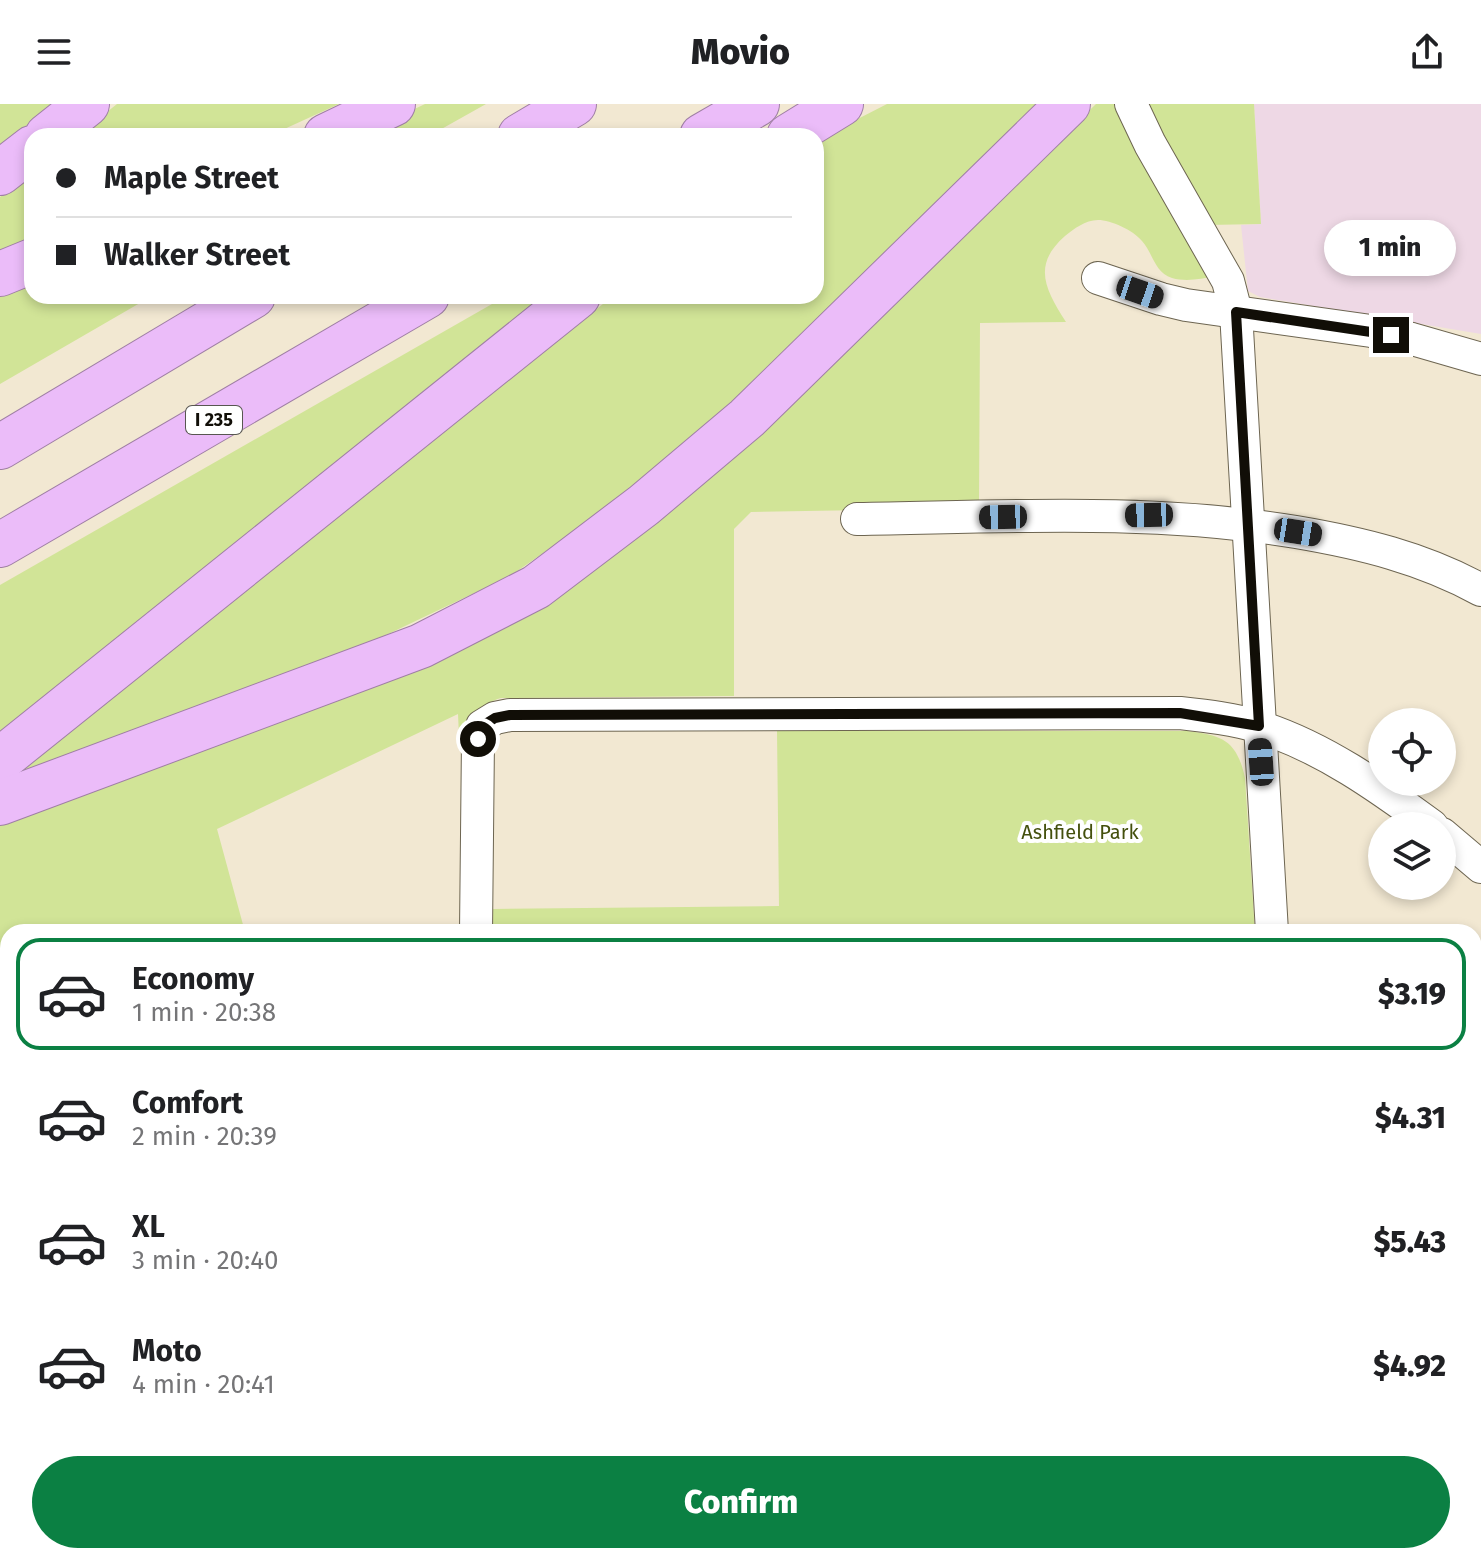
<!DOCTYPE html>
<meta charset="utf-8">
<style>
:root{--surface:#fff;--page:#f2f2f2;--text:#202124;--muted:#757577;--line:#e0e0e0;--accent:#0b8043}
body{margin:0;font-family:"Fira Sans",sans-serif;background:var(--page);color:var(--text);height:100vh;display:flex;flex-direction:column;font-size:30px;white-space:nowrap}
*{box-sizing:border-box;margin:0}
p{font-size:26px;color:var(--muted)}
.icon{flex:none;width:44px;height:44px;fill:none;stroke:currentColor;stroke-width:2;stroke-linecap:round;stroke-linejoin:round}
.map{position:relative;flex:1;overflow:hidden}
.panel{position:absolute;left:0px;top:820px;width:1482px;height:640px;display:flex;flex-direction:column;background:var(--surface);border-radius:24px 24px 0 0;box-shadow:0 4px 12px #0003}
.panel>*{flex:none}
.hud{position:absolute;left:24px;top:24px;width:800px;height:176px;border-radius:24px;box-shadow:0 4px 12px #0003;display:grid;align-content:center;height:176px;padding:0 32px;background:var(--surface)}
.fabs{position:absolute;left:1368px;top:604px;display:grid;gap:16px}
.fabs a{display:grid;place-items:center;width:88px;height:88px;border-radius:50%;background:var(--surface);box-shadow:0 4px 12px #0003;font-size:40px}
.end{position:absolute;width:36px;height:36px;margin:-18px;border:10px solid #110e07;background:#fff;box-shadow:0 0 0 4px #fff}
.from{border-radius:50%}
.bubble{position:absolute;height:56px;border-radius:28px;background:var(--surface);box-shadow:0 4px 12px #0003;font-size:26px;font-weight:800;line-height:56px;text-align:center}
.car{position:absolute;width:24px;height:48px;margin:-24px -12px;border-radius:10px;box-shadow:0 0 6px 2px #0007;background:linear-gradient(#222 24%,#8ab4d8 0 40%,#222 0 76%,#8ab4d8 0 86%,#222 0)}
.hud b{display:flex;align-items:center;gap:28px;height:76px;font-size:30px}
.hud b+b{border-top:2px solid var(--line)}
.hud i{width:20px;height:20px;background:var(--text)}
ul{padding:14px 0 0;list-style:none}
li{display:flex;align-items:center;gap:24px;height:112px;margin:0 16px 12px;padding:0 16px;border:4px solid transparent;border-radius:24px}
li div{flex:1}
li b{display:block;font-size:30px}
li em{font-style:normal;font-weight:800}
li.active{border-color:var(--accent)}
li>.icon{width:72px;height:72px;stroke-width:1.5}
.action{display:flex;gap:16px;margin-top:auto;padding:16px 32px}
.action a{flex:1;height:92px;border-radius:48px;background:var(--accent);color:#fff;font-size:32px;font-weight:800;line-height:92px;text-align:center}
header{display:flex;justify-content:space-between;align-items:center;height:104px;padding:0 32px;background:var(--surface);font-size:36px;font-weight:800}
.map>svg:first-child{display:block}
</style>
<header><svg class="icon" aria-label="menu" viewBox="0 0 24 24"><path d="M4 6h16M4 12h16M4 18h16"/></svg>Movio<svg class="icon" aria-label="share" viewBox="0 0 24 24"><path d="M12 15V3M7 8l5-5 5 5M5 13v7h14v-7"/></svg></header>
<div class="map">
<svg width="1481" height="1460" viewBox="0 0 1481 1460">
<rect width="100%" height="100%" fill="#f2e8d2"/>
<!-- commercial -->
<polygon fill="#eed8e5" points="1254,0 1481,0 1481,230 1260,193 1248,187 1241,121 1261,120"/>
<!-- green -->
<g fill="#d1e497">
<polygon points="0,0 53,0 0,43"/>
<polygon points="117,0 339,0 269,32 77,32"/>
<polygon points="425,0 486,0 429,32 358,32"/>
<polygon points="887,0 1038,0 788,247 627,391 510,472 382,533 108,641 14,669 613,192 816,192 816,43 846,21"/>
<path d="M1096,0H1116L1215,172C1201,175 1186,178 1172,174C1154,168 1153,149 1142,137C1133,126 1111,116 1098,116C1085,116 1074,125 1065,132C1032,161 1045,185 1066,218L980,219L979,404L751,408L734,425V592L501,594C479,601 470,612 459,632L458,610L217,725L245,828H8V928L0,930V718L411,566L891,200Z"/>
<polygon points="1141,0 1254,0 1261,120 1207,121"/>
<polygon points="32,68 32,134 0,147 0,93"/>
<polygon points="32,176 32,192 152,192 0,280 0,189"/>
<polygon points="506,192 548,192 0,633 0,481"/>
<path d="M777,627H1187C1223,631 1237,637 1245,674L1255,828H493V805L779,802Z"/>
<polygon points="8,955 8,1195 0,1163 0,957"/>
<polygon points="496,1452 1292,1452 1284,1460 496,1460"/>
</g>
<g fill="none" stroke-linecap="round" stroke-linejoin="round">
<defs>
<g id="minor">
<polyline points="1131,0 1150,40 1228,177 1236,208 1272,828"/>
<polyline points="1098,174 1161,195 1186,201 1371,227 1412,235 1481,255"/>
<path d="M857,415C1004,413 1150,404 1296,428C1361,439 1423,454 1481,486"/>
<polyline points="1442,730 1481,763"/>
<path d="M476,828L478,635L482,622L495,614L510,611L1180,609C1207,612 1234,615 1260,623C1323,643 1379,683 1432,722"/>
<polyline points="0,945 8,943"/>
<polyline points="0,1236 8,1234"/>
<polyline points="1474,1385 1481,1389"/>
<polyline points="222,1452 224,1460"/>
<polyline points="478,1452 478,1460"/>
<polyline points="1311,1460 1312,1452"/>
</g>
<g id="major">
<polyline points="1474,1350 1481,1345"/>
<polyline points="1338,1460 1347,1452"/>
</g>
<g id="highway">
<polyline points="47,32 87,0"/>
<polyline points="326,32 393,0"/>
<polyline points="520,32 574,0"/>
<polyline points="702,32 757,0"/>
<polyline points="789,32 841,0"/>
<polyline points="0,69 32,44"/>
<polyline points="0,170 32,157"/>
<polyline points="0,343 253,192"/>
<polyline points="0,441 427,192"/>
<polyline points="0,656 578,192"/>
<polyline points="0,699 421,542 536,483 644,401 747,314 1068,0"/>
</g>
</defs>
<!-- minor casing -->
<use href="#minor" stroke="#6d6551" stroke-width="34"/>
<!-- major casing -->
<use href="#major" stroke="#9f7fa4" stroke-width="42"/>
<!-- highway casing -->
<use href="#highway" stroke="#9f7fa4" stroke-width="46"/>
<!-- minor -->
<use href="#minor" stroke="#fff" stroke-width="32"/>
<!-- major -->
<use href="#major" stroke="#f3d7fb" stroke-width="40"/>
<!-- highway -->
<use href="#highway" stroke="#ebbcf9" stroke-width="44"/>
</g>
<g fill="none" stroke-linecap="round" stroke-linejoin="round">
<!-- route -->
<polyline stroke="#110e07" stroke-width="10" points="478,635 482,622 495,614 510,611 1180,609 1259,622 1236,208 1391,231"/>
</g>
<g text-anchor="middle" stroke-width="8" stroke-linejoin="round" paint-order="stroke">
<!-- shield labels -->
<rect fill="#fff" stroke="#585651" stroke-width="2" x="186" y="302" width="56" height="28" rx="6"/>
<g font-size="18" font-weight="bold" fill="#110e07">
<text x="214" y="322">I 235</text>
</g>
<!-- park labels -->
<g font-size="20" fill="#44500d" stroke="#fff">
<text x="1080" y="735">Ashfield Park</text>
</g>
</g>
</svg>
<div class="fabs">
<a><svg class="icon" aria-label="locate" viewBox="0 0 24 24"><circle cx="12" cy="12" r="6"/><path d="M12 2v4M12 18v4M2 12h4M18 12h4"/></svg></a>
<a><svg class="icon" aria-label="layers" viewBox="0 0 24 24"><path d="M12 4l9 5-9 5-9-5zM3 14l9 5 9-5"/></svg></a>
</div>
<i class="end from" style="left:478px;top:635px"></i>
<i class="end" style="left:1391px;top:231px"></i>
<div class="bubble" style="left:1324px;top:116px;width:132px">1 min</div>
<i class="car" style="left:1140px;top:188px;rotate:109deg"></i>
<i class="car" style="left:1149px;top:411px;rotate:269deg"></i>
<i class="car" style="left:1003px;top:413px;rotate:269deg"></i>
<i class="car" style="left:1298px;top:428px;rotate:99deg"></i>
<i class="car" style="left:1261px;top:658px;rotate:356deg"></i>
<div class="hud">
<b><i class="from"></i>Maple Street</b>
<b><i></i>Walker Street</b>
</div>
<section class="panel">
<ul>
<li class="active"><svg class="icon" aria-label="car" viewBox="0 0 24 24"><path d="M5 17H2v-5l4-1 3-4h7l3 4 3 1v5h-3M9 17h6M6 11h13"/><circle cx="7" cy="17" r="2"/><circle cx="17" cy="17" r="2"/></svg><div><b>Economy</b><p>1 min · 20:38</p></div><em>$3.19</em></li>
<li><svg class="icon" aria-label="car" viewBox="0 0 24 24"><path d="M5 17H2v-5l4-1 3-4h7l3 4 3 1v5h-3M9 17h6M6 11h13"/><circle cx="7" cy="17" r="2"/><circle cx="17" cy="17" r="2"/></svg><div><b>Comfort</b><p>2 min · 20:39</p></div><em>$4.31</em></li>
<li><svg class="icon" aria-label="car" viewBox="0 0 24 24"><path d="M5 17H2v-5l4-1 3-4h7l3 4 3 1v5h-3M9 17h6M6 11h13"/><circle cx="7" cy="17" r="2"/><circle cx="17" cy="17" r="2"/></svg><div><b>XL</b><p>3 min · 20:40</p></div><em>$5.43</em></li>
<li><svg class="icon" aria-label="car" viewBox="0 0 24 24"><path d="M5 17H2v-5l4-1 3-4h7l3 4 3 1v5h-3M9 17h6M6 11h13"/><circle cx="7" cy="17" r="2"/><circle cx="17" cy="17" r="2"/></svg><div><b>Moto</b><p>4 min · 20:41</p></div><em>$4.92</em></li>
</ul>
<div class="action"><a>Confirm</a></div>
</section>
</div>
